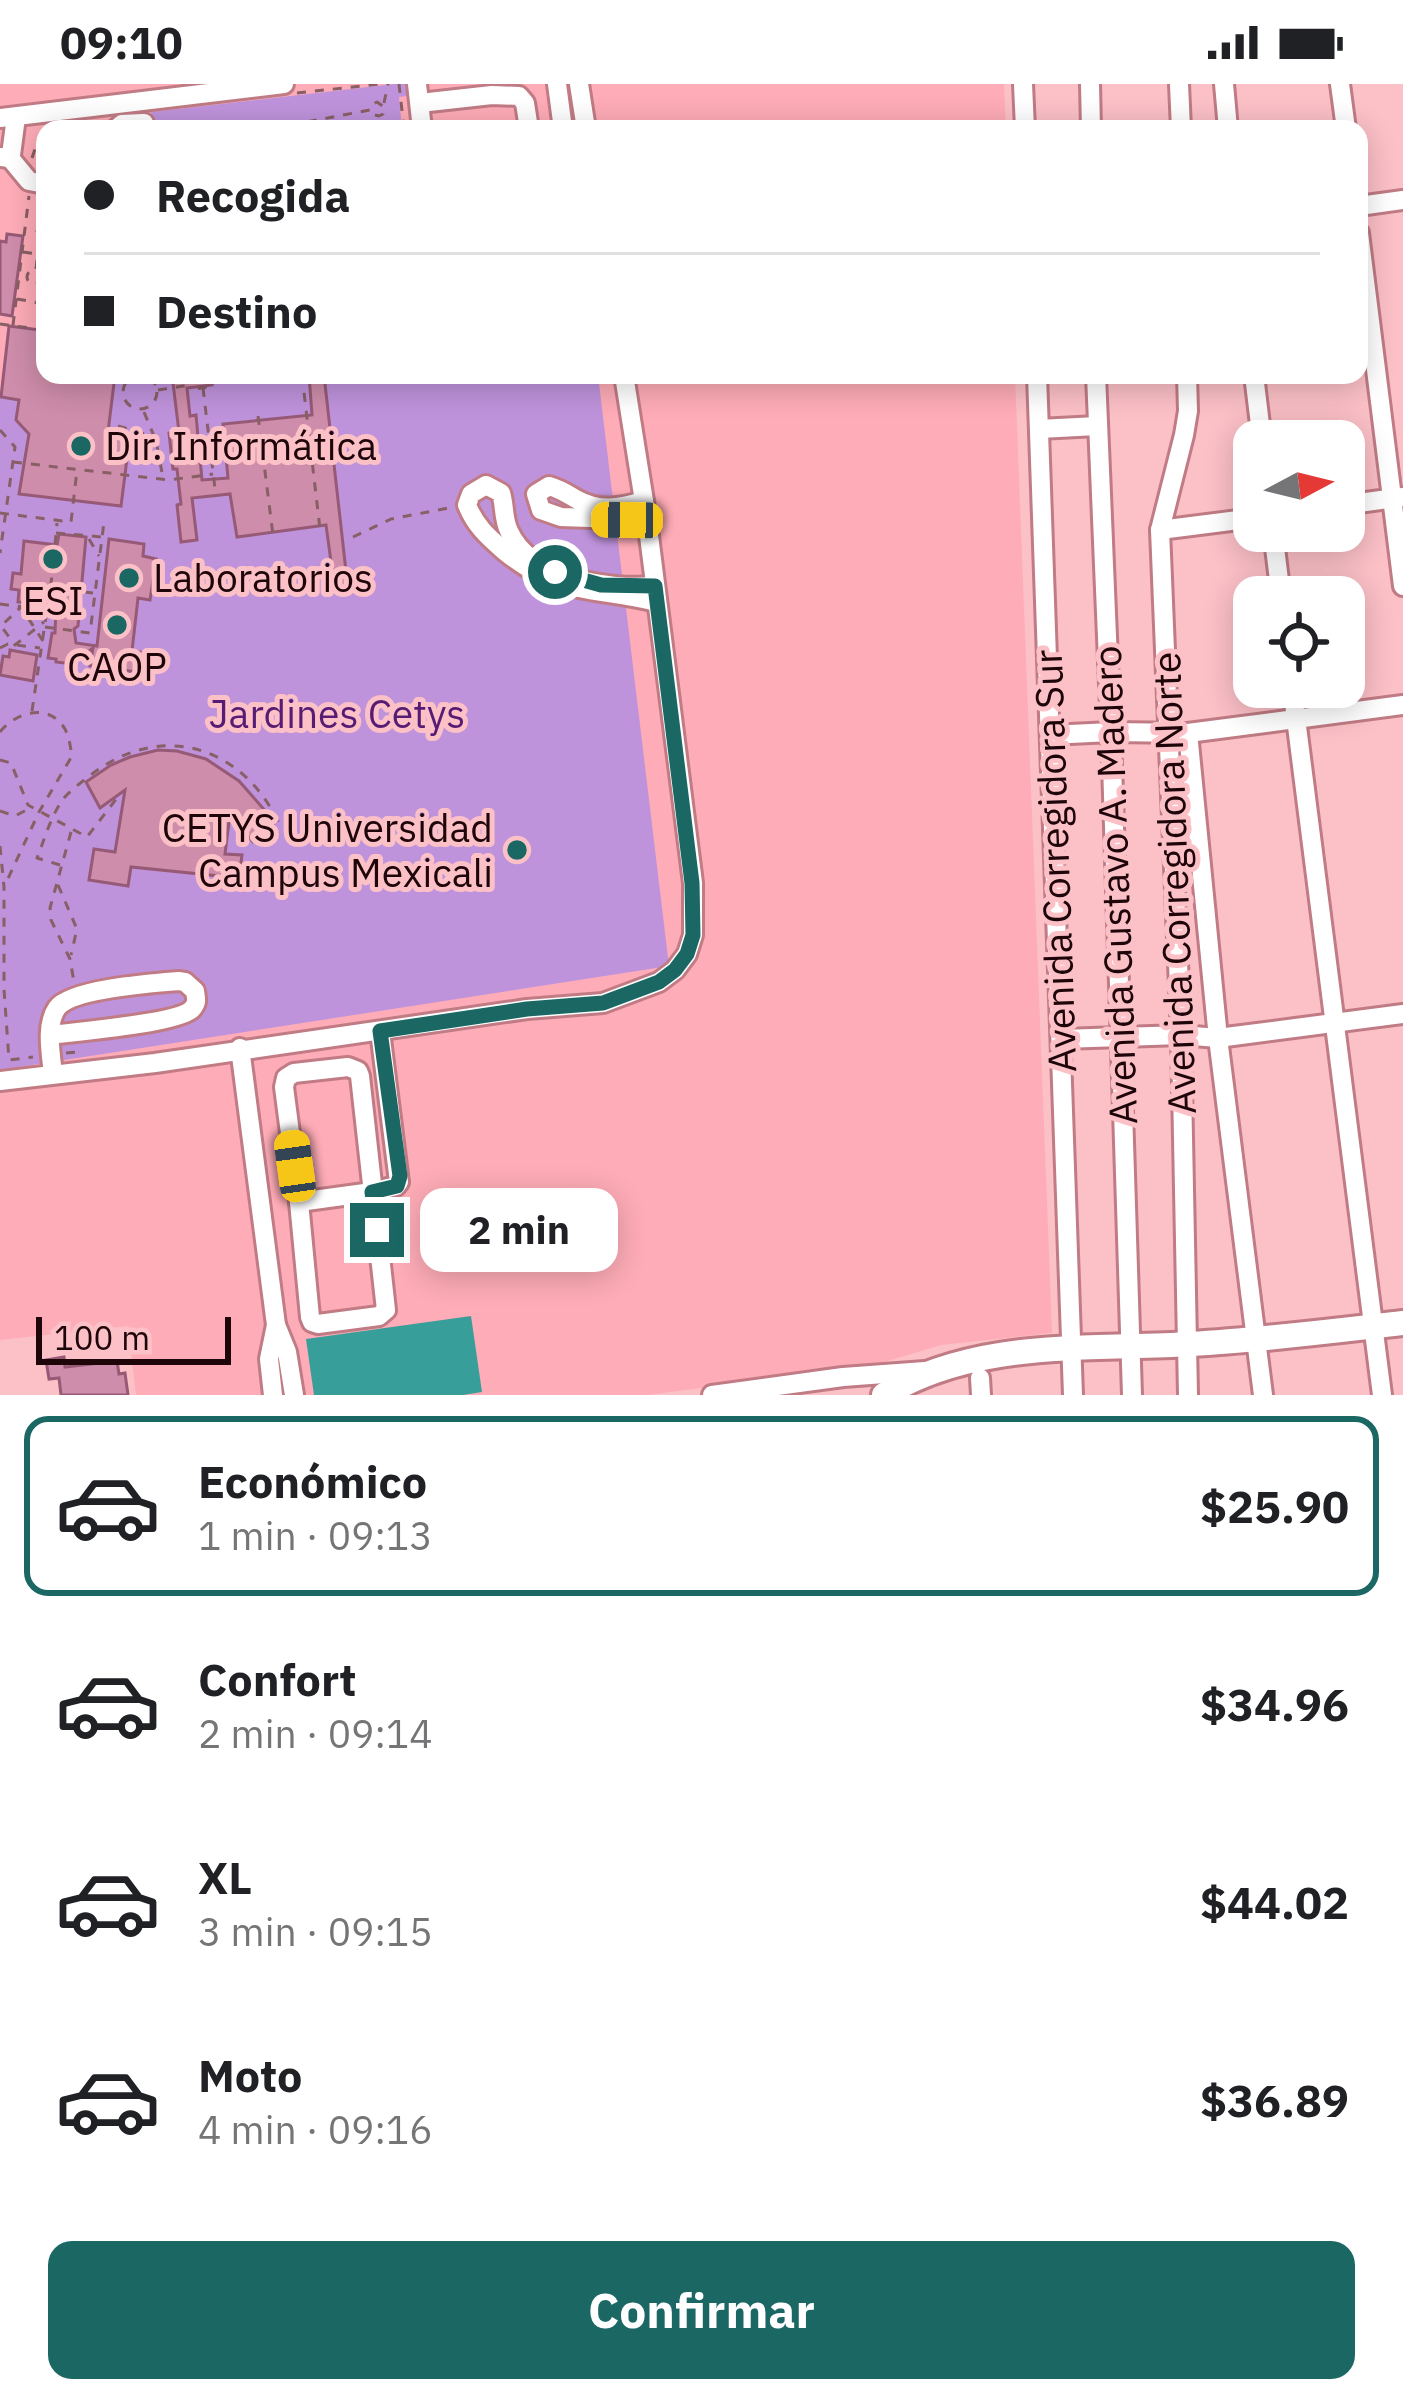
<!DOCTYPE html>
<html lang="es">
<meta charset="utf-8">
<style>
:root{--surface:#fff;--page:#f6f6f6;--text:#202124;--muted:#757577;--line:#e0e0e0;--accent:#1a6764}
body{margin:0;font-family:"IBM Plex Sans",sans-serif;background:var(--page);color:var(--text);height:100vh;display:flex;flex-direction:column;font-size:45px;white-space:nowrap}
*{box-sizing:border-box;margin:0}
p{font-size:39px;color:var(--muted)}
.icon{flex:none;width:66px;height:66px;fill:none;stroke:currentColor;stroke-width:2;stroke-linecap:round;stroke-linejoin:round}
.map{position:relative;height:1311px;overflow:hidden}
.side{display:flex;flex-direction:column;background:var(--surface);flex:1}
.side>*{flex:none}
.top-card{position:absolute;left:36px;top:36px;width:1332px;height:264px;border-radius:24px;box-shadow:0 6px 30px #0003;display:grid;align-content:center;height:264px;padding:0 48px;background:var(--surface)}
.needle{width:78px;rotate:83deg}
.tools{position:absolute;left:1233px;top:336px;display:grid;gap:24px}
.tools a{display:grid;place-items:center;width:132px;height:132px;border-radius:24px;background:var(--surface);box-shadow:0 6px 30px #0003;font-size:60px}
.scale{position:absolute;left:36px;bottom:30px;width:195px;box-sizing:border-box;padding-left:12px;border:6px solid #1d0509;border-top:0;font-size:33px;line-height:42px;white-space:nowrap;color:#1d0509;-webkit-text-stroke:9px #fcc0c7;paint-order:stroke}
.end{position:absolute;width:54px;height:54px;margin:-27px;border:15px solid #1a6764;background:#fff;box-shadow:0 0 0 6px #fff}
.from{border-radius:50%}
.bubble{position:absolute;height:84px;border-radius:24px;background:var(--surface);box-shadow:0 6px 30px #0003;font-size:39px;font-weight:700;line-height:84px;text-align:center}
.car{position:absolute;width:36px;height:72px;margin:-36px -18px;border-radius:15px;box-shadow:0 0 9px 3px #0007;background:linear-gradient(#f5c518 24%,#345 0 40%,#f5c518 0 76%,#345 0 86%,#f5c518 0)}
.top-card b{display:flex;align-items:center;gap:42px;height:114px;font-size:45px}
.top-card b+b{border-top:3px solid var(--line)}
.top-card i{width:30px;height:30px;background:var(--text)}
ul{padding:21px 0 0;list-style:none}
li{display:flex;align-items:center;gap:36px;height:180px;margin:0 24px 18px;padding:0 24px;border:6px solid transparent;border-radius:24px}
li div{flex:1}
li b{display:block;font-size:45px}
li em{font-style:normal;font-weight:700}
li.active{border-color:var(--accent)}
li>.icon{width:108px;height:108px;stroke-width:1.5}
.primary-button{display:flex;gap:24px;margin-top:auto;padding:24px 48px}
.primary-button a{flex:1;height:138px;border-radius:24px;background:var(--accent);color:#fff;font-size:48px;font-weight:700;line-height:138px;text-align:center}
.status{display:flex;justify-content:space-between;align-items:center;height:84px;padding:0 60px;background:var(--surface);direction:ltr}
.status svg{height:33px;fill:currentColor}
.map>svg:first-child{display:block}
</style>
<div class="status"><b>09:10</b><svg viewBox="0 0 49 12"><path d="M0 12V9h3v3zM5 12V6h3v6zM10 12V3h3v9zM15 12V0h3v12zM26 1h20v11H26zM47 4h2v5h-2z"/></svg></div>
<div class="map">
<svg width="1403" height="1311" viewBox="0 0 1403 1311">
<rect width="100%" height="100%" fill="#fcc0c7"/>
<!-- built -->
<polygon fill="#feacb7" points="0,0 1004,0 1006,45 45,45 45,291 1015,291 1052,1249 941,1261 871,1282 647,1311 136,1311 128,1242 0,1256"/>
<!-- green -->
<g fill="#bf93dc">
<polygon points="394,0 420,0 422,10 399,13 402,45 149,45 151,28"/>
<polygon points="116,291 598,291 669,882 0,986 0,313 19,316 16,336 29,350 20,410 120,421 130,352 109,348"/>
</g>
<!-- water -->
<polygon fill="#389e99" points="471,1232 482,1308 463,1311 314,1311 306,1255"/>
<!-- building -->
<g fill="#ce8daa" stroke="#975a76" stroke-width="3">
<polygon points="7,150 23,152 12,232 0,230 0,157 6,158"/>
<polygon points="9,242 40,246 38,262 45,263 45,291 115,291 108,348 130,351 121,422 19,410 29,350 16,336 19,316 1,313"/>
<polygon points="172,291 211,291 212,301 187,304 190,332 196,331 202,396 228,394 223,340 312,331 309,291 324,291 348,505 335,507 326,441 237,453 230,410 192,414 197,456 181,458 177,421 181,420 177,385 173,385 169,349 179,348"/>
<polygon points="59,450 86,453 78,542 74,545 76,559 97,562 109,455 144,460 143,472 156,475 150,516 138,514 132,567 140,568 137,588 90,582 93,564 72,580 56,578 56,575 48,574 52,549 55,549 56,522 18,518 19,506 11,505 13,489 21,490 24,457 57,461"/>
<polygon points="10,566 37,571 33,597 0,591 3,572 9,573"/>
<polygon points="158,666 177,667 206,675 239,697 268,730 277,748 253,758 230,730 225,770 242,771 239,794 131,783 128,802 89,796 94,765 115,768 125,706 100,724 86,698 111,681 130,673"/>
<polygon points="64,1273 65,1283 117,1277 119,1290 125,1289 128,1311 61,1311 59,1294 49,1295 46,1276"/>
</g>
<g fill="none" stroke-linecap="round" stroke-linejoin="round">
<defs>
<g id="minor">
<polyline points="417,0 422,45"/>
<polyline points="557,0 563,45"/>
<polyline points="579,0 586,45"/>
<polyline points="1023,0 1025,45"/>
<polyline points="1090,0 1091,45"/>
<polyline points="1179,0 1181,45"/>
<polyline points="1224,0 1228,45"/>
<polyline points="1340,0 1346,45"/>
<polyline points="420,19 492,11 519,12 525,19 529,45"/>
<polyline points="0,34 284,0"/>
<polyline points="116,45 122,40 144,39"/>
<polyline points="0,73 10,74 11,71 16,33"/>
<polyline points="10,74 29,97 45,100"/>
<polyline points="1359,122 1403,116"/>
<polyline points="1359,149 1403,502"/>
<polyline points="1037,291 1073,1311"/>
<polyline points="1096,291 1111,648 1132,1311"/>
<polyline points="1187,291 1188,327 1184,351 1160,446 1181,951 1188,1311"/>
<polyline points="1254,291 1262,357"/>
<polyline points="1039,345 1097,342"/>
<path d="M644,417C620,424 599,428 576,415C566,409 560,405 549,402L536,410L541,426L561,433L647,436"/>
<polyline points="1344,421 1403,413"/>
<polyline points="1160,446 1254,434"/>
<polyline points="1273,447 1281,513"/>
<path d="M654,502C609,506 530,495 509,447C503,435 505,422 501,409L486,401L471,410L467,421C475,441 487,452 503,466C560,513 592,502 657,518"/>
<polyline points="1292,603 1382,1311"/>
<polyline points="1188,649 1218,954 1263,1311"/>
<polyline points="1050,651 1111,648 1188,649 1403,621"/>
<path d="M50,951C75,948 179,939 192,925C198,918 196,915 195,907L185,898L178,897C153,899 71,905 57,924C45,941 51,970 53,990"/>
<polyline points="1062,955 1181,951 1218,954 1403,930"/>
<polyline points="240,964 276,1241 287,1268 294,1311"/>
<polygon points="348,983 358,987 360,992 386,1226 379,1232 318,1240 312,1238 310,1233 299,1118 284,1003 286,994 294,989"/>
<polyline points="0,997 155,979 527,925 603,919 659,898 675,886 687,870 693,851 693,799 647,436 624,291"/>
<polyline points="299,1118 372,1108 396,1102 399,1098 380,947"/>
<polyline points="980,1294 981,1311"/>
<polyline points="273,1311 269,1275 276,1241"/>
<polyline points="712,1311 843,1293 925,1287"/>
</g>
<path id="major" d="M884,1311C977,1255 1087,1266 1191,1260C1262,1256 1333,1247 1403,1239"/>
</defs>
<!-- minor casing -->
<use href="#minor" stroke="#c07b84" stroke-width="24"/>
<!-- major casing -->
<use href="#major" stroke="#c07b84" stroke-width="30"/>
<!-- path -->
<g stroke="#885f64" stroke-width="3" stroke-dasharray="9 9" stroke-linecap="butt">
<polyline points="399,0 404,45"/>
<polyline points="297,9 380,0"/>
<polyline points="384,19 388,0"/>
<polyline points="290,41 370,26 373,20 377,18 384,23 383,30 379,32 372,30 370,26"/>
<polyline points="32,74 42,44"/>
<polyline points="43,133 45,117"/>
<polyline points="45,136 38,136 35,143 38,149 45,149"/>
<polyline points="23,168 45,171"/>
<polyline points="36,185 40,150"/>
<circle cx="34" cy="193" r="7"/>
<polyline points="17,215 45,220"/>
<polyline points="0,240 45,246"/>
<polyline points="13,241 29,112"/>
<polyline points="192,291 194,305 214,302 213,297 261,291"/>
<polyline points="302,291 320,445"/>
<circle cx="140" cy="308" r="17"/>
<polyline points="203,304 216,413"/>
<polyline points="158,306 190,301"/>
<polyline points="144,328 156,357 163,394"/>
<polyline points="258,332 273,451"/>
<polyline points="118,342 152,352"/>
<polyline points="0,346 15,363 0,469"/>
<polyline points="13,378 169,396 213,390"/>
<polyline points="0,429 71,438 77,386"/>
<polyline points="56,449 102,453"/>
<polyline points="353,453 391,435 454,423"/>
<polyline points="89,455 99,472"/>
<polyline points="55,460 57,439"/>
<polyline points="50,504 93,509"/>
<polyline points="50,518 67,507"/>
<polyline points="0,520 46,526"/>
<polyline points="45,543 90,549 104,438"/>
<polyline points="43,557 21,523 1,542 15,561 44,538"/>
<polyline points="0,564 8,560 40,564"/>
<polyline points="32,627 52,492"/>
<path d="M0,648C14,630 46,618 63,642C69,650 70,661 72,672L39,728L5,801"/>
<polyline points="0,676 11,679 28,721 87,753 120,710"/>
<polyline points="0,727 15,732 30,724"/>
<polyline points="71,748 50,824 51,836 70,875 74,898"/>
<polyline points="0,762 4,803 4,905 9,976 33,973"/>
<path d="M60,781L37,774C45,754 51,731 64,714C72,705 83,697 92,690C165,635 247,664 282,746"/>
<polyline points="58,801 77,845 71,871"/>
<polyline points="66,969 77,968"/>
</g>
<!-- minor -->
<use href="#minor" stroke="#fff" stroke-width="18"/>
<!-- major -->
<use href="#major" stroke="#fff" stroke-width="24"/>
</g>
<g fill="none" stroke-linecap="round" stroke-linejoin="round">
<!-- route -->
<polyline stroke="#1a6764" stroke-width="15" points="377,1146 372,1108 397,1102 400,1092 380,947 527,925 603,919 659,898 675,886 687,870 693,851 692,799 655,502 601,501 555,488"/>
</g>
<!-- markers -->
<g fill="#1a6764" stroke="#fcc0c7" stroke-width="4.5">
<circle cx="81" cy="362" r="12"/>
<circle cx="53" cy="475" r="12"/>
<circle cx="129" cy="494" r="12"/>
<circle cx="117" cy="541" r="12"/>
<circle cx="517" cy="766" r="12"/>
</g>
<g text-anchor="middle" stroke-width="10" stroke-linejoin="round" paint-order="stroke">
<!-- poi labels -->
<g font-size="39" fill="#1d0509" stroke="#fcc0c7" text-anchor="start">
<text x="105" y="376">Dir. Informática</text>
<text x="153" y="508">Laboratorios</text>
<text x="53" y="531" text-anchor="middle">ESI</text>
<text x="117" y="597" text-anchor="middle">CAOP</text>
<text x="493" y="758" text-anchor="end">CETYS Universidad<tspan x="493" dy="45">Campus Mexicali</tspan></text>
</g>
<!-- park labels -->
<g font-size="39" fill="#561c74" stroke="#fcc0c7">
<text x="337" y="644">Jardines Cetys</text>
</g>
<!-- street labels -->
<g font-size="39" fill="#1d0509" stroke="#fcc0c7">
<text transform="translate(1055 777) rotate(-92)" y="14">Avenida Corregidora Sur</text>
<text transform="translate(1174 799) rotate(-92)" y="14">Avenida Corregidora Norte</text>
<text transform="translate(1115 801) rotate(-92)" y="14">Avenida Gustavo A. Madero</text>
</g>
</g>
</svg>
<div class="tools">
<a><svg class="needle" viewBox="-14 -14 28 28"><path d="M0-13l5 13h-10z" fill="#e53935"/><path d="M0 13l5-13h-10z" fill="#757577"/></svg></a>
<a><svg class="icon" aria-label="locate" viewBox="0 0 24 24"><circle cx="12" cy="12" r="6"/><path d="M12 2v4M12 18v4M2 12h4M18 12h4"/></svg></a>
</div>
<div class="scale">100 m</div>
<i class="end from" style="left:555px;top:488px"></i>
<i class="end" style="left:377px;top:1146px"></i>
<div class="bubble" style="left:420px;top:1104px;width:198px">2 min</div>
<i class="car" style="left:627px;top:436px;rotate:271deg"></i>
<i class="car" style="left:295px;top:1082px;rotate:352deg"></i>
<div class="top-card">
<b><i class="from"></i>Recogida</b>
<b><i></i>Destino</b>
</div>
</div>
<section class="side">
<ul>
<li class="active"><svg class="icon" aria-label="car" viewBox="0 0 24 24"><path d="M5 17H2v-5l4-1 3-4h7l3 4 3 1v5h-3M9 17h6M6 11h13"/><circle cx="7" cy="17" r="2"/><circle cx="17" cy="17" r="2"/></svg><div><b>Económico</b><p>1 min · 09:13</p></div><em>$25.90</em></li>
<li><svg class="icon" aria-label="car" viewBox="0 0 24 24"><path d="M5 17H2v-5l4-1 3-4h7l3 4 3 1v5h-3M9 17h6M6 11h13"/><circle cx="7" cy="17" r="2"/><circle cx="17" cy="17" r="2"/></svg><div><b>Confort</b><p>2 min · 09:14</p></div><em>$34.96</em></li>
<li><svg class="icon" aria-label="car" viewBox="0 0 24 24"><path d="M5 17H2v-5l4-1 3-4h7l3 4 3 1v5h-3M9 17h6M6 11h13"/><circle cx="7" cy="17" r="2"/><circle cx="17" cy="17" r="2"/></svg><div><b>XL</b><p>3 min · 09:15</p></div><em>$44.02</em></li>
<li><svg class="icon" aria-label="car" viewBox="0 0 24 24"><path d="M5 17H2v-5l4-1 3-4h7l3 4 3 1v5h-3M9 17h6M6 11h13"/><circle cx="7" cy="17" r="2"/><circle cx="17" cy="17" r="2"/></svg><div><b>Moto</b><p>4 min · 09:16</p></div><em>$36.89</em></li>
</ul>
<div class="primary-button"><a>Confirmar</a></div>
</section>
